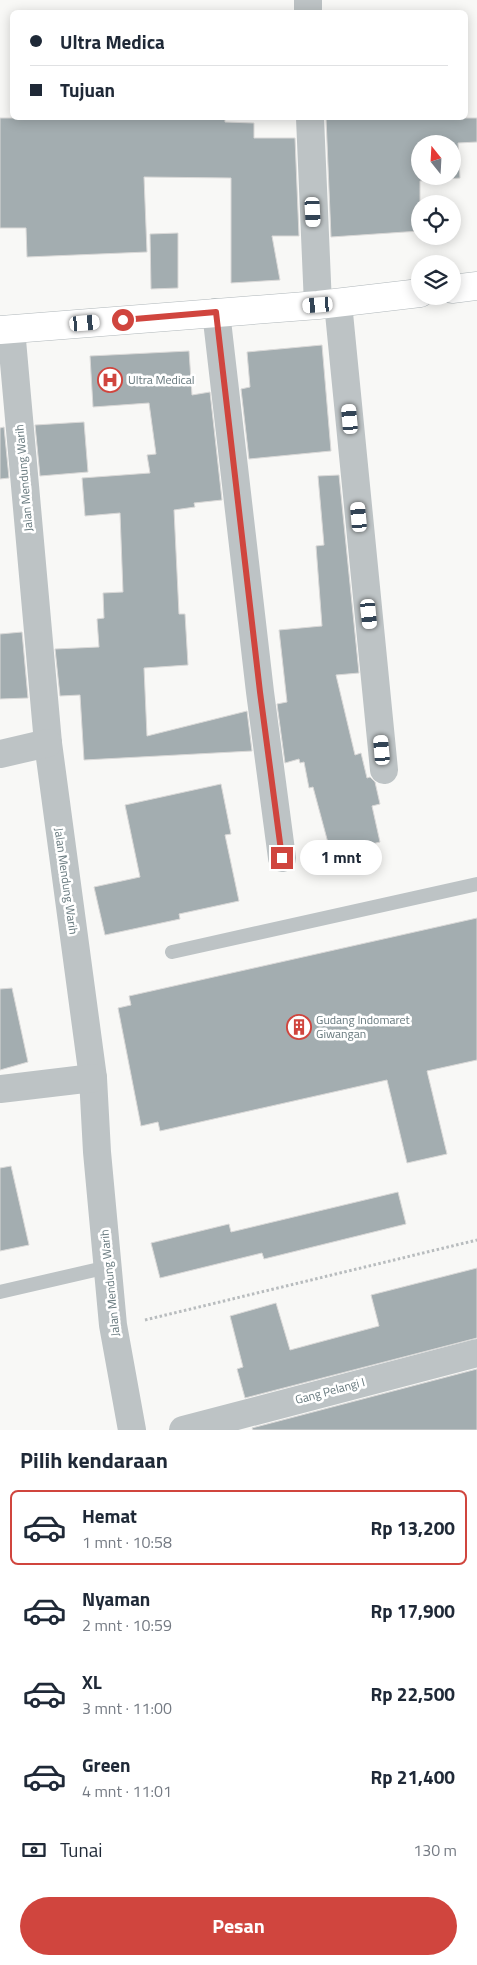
<!DOCTYPE html>
<html lang="id">
<meta charset="utf-8">
<style>
:root{--surface:#fff;--page:#f6f6f7;--text:#1f2937;--muted:#747a83;--line:#e0e1e3;--accent:#d0453e}
body{margin:0;font-family:"Titillium Web",sans-serif;background:var(--page);color:var(--text);height:100vh;display:flex;flex-direction:column;font-size:19px;white-space:nowrap}
*{box-sizing:border-box;margin:0}
p{font-size:16px;color:var(--muted)}
.icon{flex:none;width:28px;height:28px;fill:none;stroke:currentColor;stroke-width:2;stroke-linecap:round;stroke-linejoin:round}
.map{position:relative;height:1430px;overflow:hidden}
.details{display:flex;flex-direction:column;background:var(--surface);flex:1}
.details>*{flex:none}
.top-card{position:absolute;left:10px;top:10px;width:458px;height:110px;border-radius:8px;box-shadow:0 2px 12px #0003;display:grid;align-content:center;height:110px;padding:0 20px;background:var(--surface)}
.needle{width:32px;rotate:342deg}
.controls{position:absolute;left:411px;top:135px;display:grid;gap:10px}
.controls a{display:grid;place-items:center;width:50px;height:50px;border-radius:50%;background:var(--surface);box-shadow:0 2px 12px #0003;font-size:25px}
.end{position:absolute;width:22px;height:22px;margin:-11px;border:6px solid #d0453e;background:#fff;box-shadow:0 0 0 2px #fff}
.from{border-radius:50%}
.bubble{position:absolute;height:35px;border-radius:18px;background:var(--surface);box-shadow:0 2px 12px #0003;font-size:16px;font-weight:700;line-height:35px;text-align:center}
.car{position:absolute;width:15px;height:30px;margin:-15px -8px;border-radius:6px;box-shadow:0 0 4px 1px #0007;background:linear-gradient(#fff 24%,#345 0 40%,#fff 0 76%,#345 0 86%,#fff 0)}
.top-card b{display:flex;align-items:center;gap:18px;height:48px;font-size:19px}
.top-card b+b{border-top:1px solid var(--line)}
.top-card i{width:12px;height:12px;background:var(--text)}
ul{padding:0;list-style:none}
li{display:flex;align-items:center;gap:15px;height:75px;margin:0 10px 8px;padding:0 10px;border:2px solid transparent;border-radius:8px}
li div{flex:1}
li b{display:block;font-size:19px}
li em{font-style:normal;font-weight:700}
li.active{border-color:var(--accent)}
li>.icon{width:45px;height:45px;stroke-width:1.5}
h2{padding:0 20px;font-size:22px;line-height:60px}
.pay{display:flex;align-items:center;gap:12px;height:55px;padding:0 20px;font-size:19px}
.pay p{margin-inline-start:auto}
.primary-button{display:flex;gap:10px;margin-top:auto;padding:10px 20px}
.primary-button a{flex:1;height:58px;border-radius:30px;background:var(--accent);color:#fff;font-size:20px;font-weight:700;line-height:58px;text-align:center}
.map>svg:first-child{display:block}
</style>
<div class="map">
<svg width="477" height="1430" viewBox="0 0 477 1430">
<rect width="100%" height="100%" fill="#f8f8f6"/>
<!-- building -->
<g fill="#a3adb0" stroke="#dad9d8" fill-rule="evenodd">
<polygon points="0,118 225,118 225,122 254,123 254,138 295,138 299,236 272,236 280,280 231,283 231,178 144,177 147,252 27,257 26,228 0,228"/>
<path d="M326,118H477V142L458,143L460,178L420,181V231L331,237ZM420,144H452V176H420Z"/>
<polygon points="178,233 178,288 151,289 150,234"/>
<polygon points="322,345 331,451 249,459 241,389 250,387 247,352"/>
<polygon points="189,351 192,395 210,392 222,500 194,503 195,507 174,510 179,614 185,614 188,665 144,668 147,736 247,711 252,751 84,760 80,695 60,696 55,649 99,647 97,619 104,618 103,593 123,592 120,513 85,516 82,478 150,473 147,455 156,454 149,403 93,407 90,356"/>
<polygon points="84,422 88,472 40,476 35,425"/>
<polygon points="4,427 9,478 0,479 0,428"/>
<polygon points="339,475 359,673 336,675 355,755 361,753 367,778 370,777 375,782 380,804 372,806 380,842 331,854 313,787 309,788 304,762 300,763 299,759 285,763 277,704 287,702 279,630 322,626 316,546 324,545 318,476"/>
<polygon points="22,632 28,698 0,699 0,634"/>
<polygon points="221,784 231,834 225,835 239,901 179,914 180,919 105,935 94,887 140,877 125,805"/>
<polygon points="477,918 477,1060 427,1071 447,1154 407,1163 387,1080 160,1131 158,1122 141,1126 118,1008 131,1005 129,996"/>
<polygon points="12,988 28,1062 0,1070 0,989"/>
<polygon points="11,1166 29,1245 0,1251 0,1168"/>
<polygon points="398,1192 406,1224 264,1259 262,1253 160,1278 151,1243 229,1224 231,1232"/>
<polygon points="477,1268 477,1338 245,1398 237,1369 243,1367 230,1316 276,1303 290,1350 379,1326 371,1295"/>
<polygon points="477,1369 477,1430 253,1430 252,1428"/>
</g>
<g fill="none" stroke-linecap="round" stroke-linejoin="round">
<defs>
<g id="secondary">
<polyline points="452,289 477,286"/>
<polyline points="0,330 318,305 420,293"/>
</g>
</defs>
<!-- secondary casing -->
<use href="#secondary" stroke="#b0b7ba" stroke-width="29"/>
<!-- path -->
<polyline stroke="#b8bcbe" stroke-width="3" stroke-dasharray="2.5 2.5" stroke-linecap="butt" points="145,1320 477,1240"/>
<!-- lane -->
<g stroke="#bdc3c5" stroke-width="14">
<polyline points="172,952 477,884"/>
<polyline points="0,1292 108,1267"/>
</g>
<!-- street -->
<g stroke="#bdc3c5" stroke-width="28">
<polyline points="308,0 308,12"/>
<polyline points="310,118 318,305"/>
<polyline points="338,303 384,770"/>
<polyline points="216,312 260,692 282,858"/>
<polyline points="11,329 48,743 93,1078 97,1152 113,1325 132,1430"/>
<polyline points="0,754 48,743"/>
<polyline points="0,1089 93,1078"/>
<polyline points="183,1430 477,1353"/>
</g>
<!-- secondary -->
<use href="#secondary" stroke="#fff" stroke-width="28"/>
</g>
<g fill="none" stroke-linecap="round" stroke-linejoin="round">
<!-- route -->
<polyline stroke="#d0453e" stroke-width="6" points="123,320 216,312 260,692 282,858"/>
</g>
<!-- icons -->
<defs>
<symbol id="hospital-ring" viewBox="-11 -11 22 22"><circle r="9.5" fill="#fff" stroke="#d0453e" stroke-width="1.5"/><path d="M-5-5h3v3.5h4V-5h3V5h-3V1.5h-4V5h-3Z" fill="#d0453e"/></symbol>
<symbol id="building-ring" viewBox="-11 -11 22 22"><circle r="9.5" fill="#fff" stroke="#d0453e" stroke-width="1.5"/><path d="M-4-6H4V6H1V3H-1V6H-4ZM-2.5-4.3h1.7v1.8h-1.7ZM.8-4.3h1.7v1.8H.8ZM-2.5-1h1.7V.8h-1.7ZM.8-1h1.7V.8H.8Z" fill="#d0453e"/></symbol>
</defs>
<g fill-rule="evenodd">
<use href="#hospital-ring" x="96" y="366" width="28" height="28"/>
<use href="#building-ring" x="285" y="1013" width="28" height="28"/>
</g>
<g text-anchor="middle" stroke-width="5" stroke-linejoin="round" paint-order="stroke">
<!-- poi labels -->
<g font-size="12" fill="#66787d" stroke="#fff" text-anchor="start">
<text x="128" y="384">Ultra Medical</text>
<text x="316" y="1024">Gudang Indomaret<tspan x="316" dy="14">Giwangan</tspan></text>
</g>
<!-- street labels -->
<g font-size="12" fill="#66787d" stroke="#fff">
<text transform="translate(24 478) rotate(-95)" y="4">Jalan Mendung Warih</text>
<text transform="translate(66 881) rotate(82)" y="4">Jalan Mendung Warih</text>
<text transform="translate(110 1283) rotate(-96)" y="4">Jalan Mendung Warih</text>
<text transform="translate(330 1391) rotate(-15)" y="4">Gang Pelangi I</text>
</g>
</g>
</svg>
<div class="controls">
<a><svg class="needle" viewBox="-14 -14 28 28"><path d="M0-13l5 13h-10z" fill="#e53935"/><path d="M0 13l5-13h-10z" fill="#747a83"/></svg></a>
<a><svg class="icon" aria-label="locate" viewBox="0 0 24 24"><circle cx="12" cy="12" r="6"/><path d="M12 2v4M12 18v4M2 12h4M18 12h4"/></svg></a>
<a><svg class="icon" aria-label="layers" viewBox="0 0 24 24"><path d="M12 4l9 5-9 5-9-5zM3 14l9 5 9-5"/></svg></a>
</div>
<i class="end from" style="left:123px;top:320px"></i>
<i class="end" style="left:282px;top:858px"></i>
<div class="bubble" style="left:300px;top:840px;width:82px">1 mnt</div>
<i class="car" style="left:313px;top:212px;rotate:177deg"></i>
<i class="car" style="left:318px;top:305px;rotate:266deg"></i>
<i class="car" style="left:85px;top:323px;rotate:85deg"></i>
<i class="car" style="left:350px;top:419px;rotate:355deg"></i>
<i class="car" style="left:359px;top:517px;rotate:355deg"></i>
<i class="car" style="left:369px;top:614px;rotate:174deg"></i>
<i class="car" style="left:382px;top:750px;rotate:355deg"></i>
<div class="top-card">
<b><i class="from"></i>Ultra Medica</b>
<b><i></i>Tujuan</b>
</div>
</div>
<section class="details">
<h2>Pilih kendaraan</h2>
<ul>
<li class="active"><svg class="icon" aria-label="car" viewBox="0 0 24 24"><path d="M5 17H2v-5l4-1 3-4h7l3 4 3 1v5h-3M9 17h6M6 11h13"/><circle cx="7" cy="17" r="2"/><circle cx="17" cy="17" r="2"/></svg><div><b>Hemat</b><p>1 mnt · 10:58</p></div><em>Rp 13,200</em></li>
<li><svg class="icon" aria-label="car" viewBox="0 0 24 24"><path d="M5 17H2v-5l4-1 3-4h7l3 4 3 1v5h-3M9 17h6M6 11h13"/><circle cx="7" cy="17" r="2"/><circle cx="17" cy="17" r="2"/></svg><div><b>Nyaman</b><p>2 mnt · 10:59</p></div><em>Rp 17,900</em></li>
<li><svg class="icon" aria-label="car" viewBox="0 0 24 24"><path d="M5 17H2v-5l4-1 3-4h7l3 4 3 1v5h-3M9 17h6M6 11h13"/><circle cx="7" cy="17" r="2"/><circle cx="17" cy="17" r="2"/></svg><div><b>XL</b><p>3 mnt · 11:00</p></div><em>Rp 22,500</em></li>
<li><svg class="icon" aria-label="car" viewBox="0 0 24 24"><path d="M5 17H2v-5l4-1 3-4h7l3 4 3 1v5h-3M9 17h6M6 11h13"/><circle cx="7" cy="17" r="2"/><circle cx="17" cy="17" r="2"/></svg><div><b>Green</b><p>4 mnt · 11:01</p></div><em>Rp 21,400</em></li>
</ul>
<div class="pay"><svg class="icon" aria-label="cash" viewBox="0 0 24 24"><path d="M3 7h18v10H3z"/><circle cx="12" cy="12" r="2"/></svg>Tunai<p>130 m</p></div>
<div class="primary-button"><a>Pesan</a></div>
</section>
